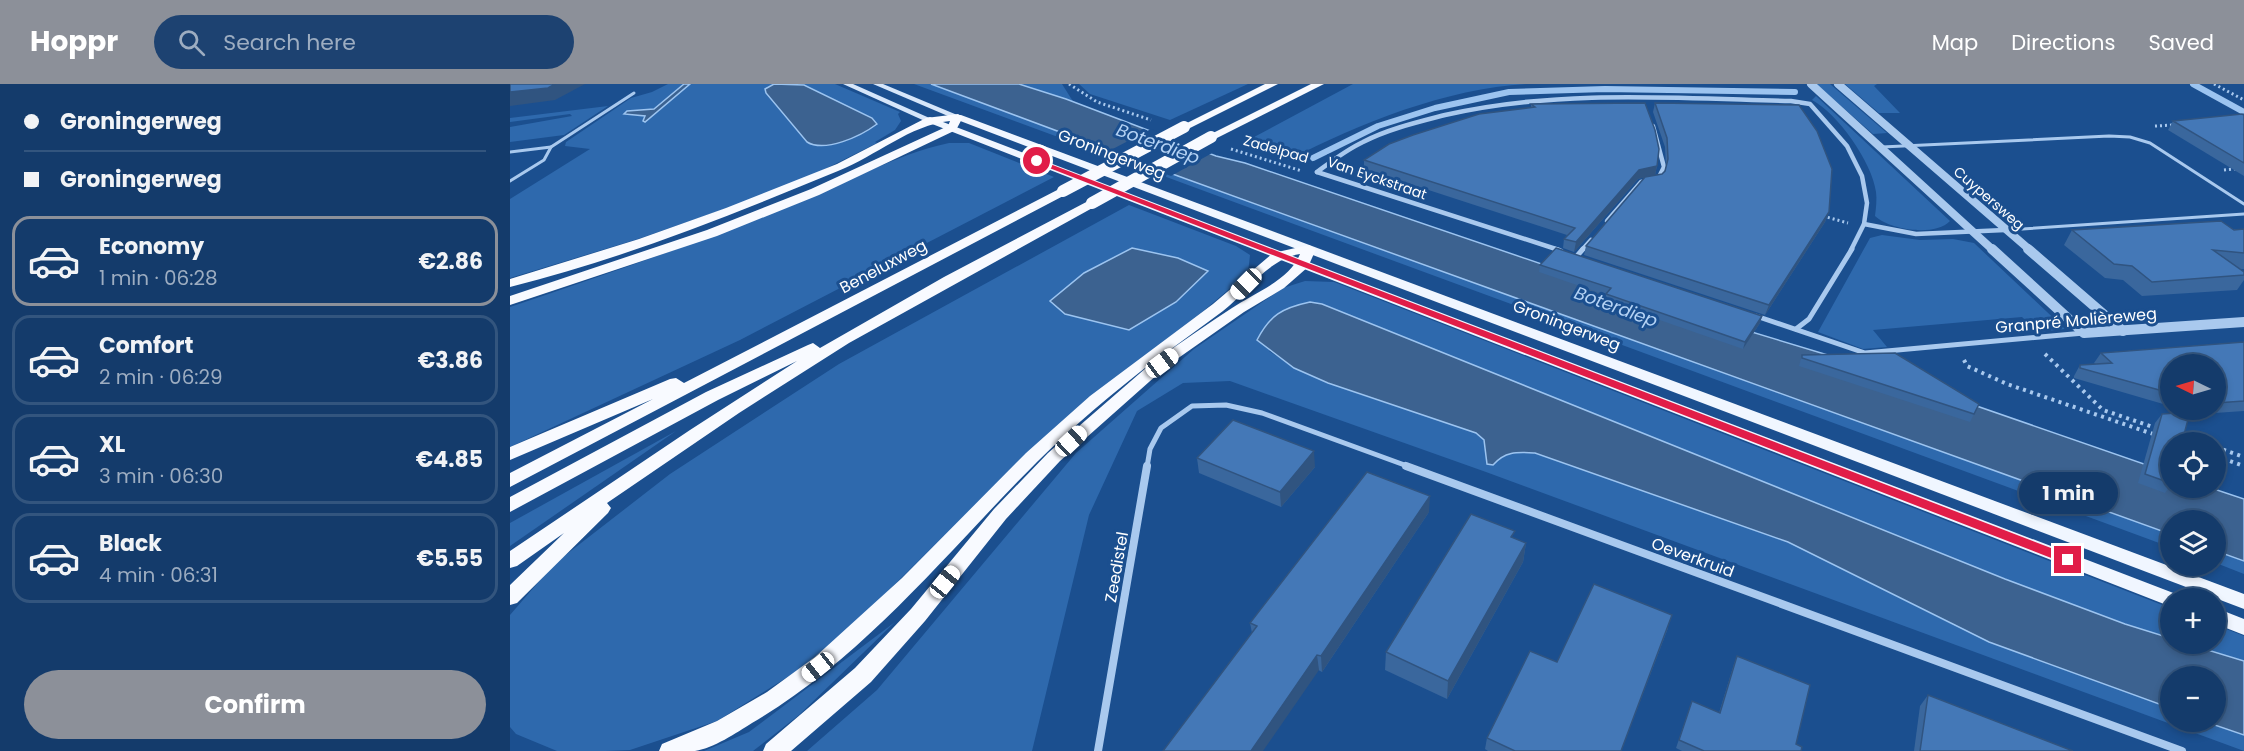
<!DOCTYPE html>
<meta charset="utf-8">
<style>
:root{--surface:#143b6b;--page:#1d4271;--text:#f1f3f6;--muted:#9dadc1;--line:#33557e;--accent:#8c9099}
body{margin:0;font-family:Poppins,sans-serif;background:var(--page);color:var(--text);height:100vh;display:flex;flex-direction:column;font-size:22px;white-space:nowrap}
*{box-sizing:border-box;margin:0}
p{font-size:20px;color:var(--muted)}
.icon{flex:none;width:33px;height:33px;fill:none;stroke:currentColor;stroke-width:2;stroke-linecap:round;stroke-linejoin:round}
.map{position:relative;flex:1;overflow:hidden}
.details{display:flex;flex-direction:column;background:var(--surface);width:510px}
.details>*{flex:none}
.hud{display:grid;align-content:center;height:132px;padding:0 24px;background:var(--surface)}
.needle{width:39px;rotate:275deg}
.buttons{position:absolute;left:1650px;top:270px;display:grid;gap:12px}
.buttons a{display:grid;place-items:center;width:66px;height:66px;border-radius:50%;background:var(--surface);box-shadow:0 3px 9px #0003,0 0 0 2px var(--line);font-size:30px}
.end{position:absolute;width:27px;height:27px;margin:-14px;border:8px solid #e11d48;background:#fff;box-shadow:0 0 0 3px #fff}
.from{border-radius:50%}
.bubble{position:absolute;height:42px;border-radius:21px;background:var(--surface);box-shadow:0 3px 9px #0003,0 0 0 2px var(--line);font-size:20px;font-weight:700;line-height:42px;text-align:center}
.car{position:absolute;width:18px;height:36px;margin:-18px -9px;border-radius:8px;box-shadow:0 0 4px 2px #0007;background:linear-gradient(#fff 24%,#345 0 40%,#fff 0 76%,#345 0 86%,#fff 0)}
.hud b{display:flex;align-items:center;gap:21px;height:57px;font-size:22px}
.hud b+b{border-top:2px solid var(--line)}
.hud i{width:15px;height:15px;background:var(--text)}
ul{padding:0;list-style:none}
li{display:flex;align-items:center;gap:18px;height:90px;margin:0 12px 9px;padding:0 12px;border:3px solid var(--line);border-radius:18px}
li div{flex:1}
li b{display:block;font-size:22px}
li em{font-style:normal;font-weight:700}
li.selected{border-color:var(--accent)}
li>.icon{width:54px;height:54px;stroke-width:1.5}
.action{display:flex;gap:12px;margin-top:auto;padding:12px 24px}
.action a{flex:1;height:69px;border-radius:36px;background:var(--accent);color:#fff;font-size:24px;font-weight:700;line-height:69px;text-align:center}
header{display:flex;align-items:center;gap:36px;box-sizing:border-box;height:84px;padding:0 30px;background:var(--accent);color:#fff}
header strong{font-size:28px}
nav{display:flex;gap:33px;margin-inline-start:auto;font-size:21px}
.search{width:420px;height:54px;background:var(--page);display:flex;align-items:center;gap:15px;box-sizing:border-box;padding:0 21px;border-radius:33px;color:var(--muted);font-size:22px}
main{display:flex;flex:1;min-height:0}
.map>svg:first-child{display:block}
</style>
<header>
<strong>Hoppr</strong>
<div class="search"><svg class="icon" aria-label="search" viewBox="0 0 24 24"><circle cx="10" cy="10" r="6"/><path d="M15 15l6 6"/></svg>Search here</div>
<nav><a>Map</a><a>Directions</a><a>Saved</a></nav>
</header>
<main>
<section class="details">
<div class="hud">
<b><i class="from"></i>Groningerweg</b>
<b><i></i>Groningerweg</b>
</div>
<ul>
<li class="selected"><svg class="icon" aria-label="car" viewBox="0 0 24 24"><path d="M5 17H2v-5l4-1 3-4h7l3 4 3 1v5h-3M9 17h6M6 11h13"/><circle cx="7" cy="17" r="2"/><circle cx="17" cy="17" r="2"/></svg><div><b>Economy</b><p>1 min · 06:28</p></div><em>€2.86</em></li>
<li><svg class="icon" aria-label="car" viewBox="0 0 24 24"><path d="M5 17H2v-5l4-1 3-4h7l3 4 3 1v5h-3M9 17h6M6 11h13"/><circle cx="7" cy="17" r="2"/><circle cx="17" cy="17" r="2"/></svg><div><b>Comfort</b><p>2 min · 06:29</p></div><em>€3.86</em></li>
<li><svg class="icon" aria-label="car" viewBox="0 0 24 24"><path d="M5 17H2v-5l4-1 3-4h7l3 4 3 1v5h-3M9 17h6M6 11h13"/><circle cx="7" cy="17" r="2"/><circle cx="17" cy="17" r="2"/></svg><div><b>XL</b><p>3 min · 06:30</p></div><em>€4.85</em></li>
<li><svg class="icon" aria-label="car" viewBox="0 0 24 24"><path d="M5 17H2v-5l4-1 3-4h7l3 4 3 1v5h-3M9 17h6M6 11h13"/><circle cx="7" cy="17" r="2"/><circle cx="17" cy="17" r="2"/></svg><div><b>Black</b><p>4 min · 06:31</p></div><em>€5.55</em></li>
</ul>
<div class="action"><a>Confirm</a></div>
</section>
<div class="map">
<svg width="1734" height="667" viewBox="0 0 1734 667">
<rect width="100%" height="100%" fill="#1b4f8f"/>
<!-- green -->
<g fill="#2e69ad">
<polygon points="158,0 174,0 144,25 117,27 114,30 135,32 133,37 135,38 180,0 264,0 257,3 256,9 297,57 309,62 343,53 359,46 366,40 362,34 290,0 325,0 390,28 388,30 391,37 385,46 365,58 367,59 281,102 128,155 0,194 0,115 80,65 55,62 56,58 121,14 142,8"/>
<polygon points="404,0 421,0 668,92 1660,450 1660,463"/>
<polygon points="509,0 552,0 564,19"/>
<polygon points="569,0 738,0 660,36 580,10"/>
<path d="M843,0H1018C939,4 849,39 779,76L731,60Z"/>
<polygon points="1306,0 1320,0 1377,49 1363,50"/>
<polygon points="1335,0 1367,0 1364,2 1390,29 1369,29"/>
<path d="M1306,12L1440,137C1425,153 1380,146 1365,132C1366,124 1367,115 1366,108C1362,78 1328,30 1302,16Z"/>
<polygon points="98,22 54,51 0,58 0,43 62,32 60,30 0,38 0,34"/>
<path d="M439,59H459L544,93L230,256L0,363V223C94,191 187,159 278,123C331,102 383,71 439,59Z"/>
<polygon points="619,121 726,162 740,171 738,189 691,229 576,316 493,393 366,519 303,577 207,637 120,666 96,667 47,667 6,650 0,643 0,531 44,480 160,390 329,280"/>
<polygon points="1372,151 1410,156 1443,155 1464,159 1555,245 1528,248 1512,233 1363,246 1377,263 1353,265 1308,248 1360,154"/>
<path d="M795,197L824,198L1660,524V554L1615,540L1495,495L812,220L759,267C818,306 890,322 957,344L966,349L990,372L1005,368L1025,369L1278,458L1479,558L1660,624V638H1696L1734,651V667L976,388L720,297L673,299L627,327L579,431L522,667H297L367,606L566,369L684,265L773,204Z"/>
<polygon points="166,347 0,462 0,439"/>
<polygon points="1706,467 1734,477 1734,490 1706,479"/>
<polygon points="385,538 289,631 243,667 194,667 239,648"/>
<polygon points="1706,541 1734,552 1734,577 1678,560 1706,560"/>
</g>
<!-- water -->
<g fill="#3c6290" stroke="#9cc4f0" stroke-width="1.5">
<polygon points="174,0 180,0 135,38 133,37 135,32 114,30 117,27 144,25"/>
<path d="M264,0L294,1L362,34L367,40C351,52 315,69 297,58L256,9L255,5Z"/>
<polygon points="421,0 509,0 556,15 706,72 735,79 1149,220 1331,275 1660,389 1660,404 1701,404 1734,415 1734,477 1706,467 1706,436 1660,436 1660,450 668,92"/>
<polygon points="622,164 668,174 698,187 666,218 619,246 555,230 540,217 574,189"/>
<path d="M800,218L812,220L1495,495L1615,540L1660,554V560H1678L1734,577V651L1696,638H1706V592H1660V624L1479,558L1278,458L1025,369C1007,368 995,367 983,381L977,380L974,356L966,349L818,299L784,284L747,256C760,231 772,224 800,218Z"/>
</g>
<!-- pier -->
<polygon fill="#1b4f8f" points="641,45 704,68 661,92 597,68"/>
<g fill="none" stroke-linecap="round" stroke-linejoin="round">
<!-- stream -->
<g stroke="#9cc4f0" stroke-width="6">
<polyline points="1683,0 1732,27"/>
<polyline points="803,74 868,42 925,24 999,8 1095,5 1285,8"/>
</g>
<!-- path-far1 -->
<g stroke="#a9c9ee" stroke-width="3" stroke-dasharray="2 3" stroke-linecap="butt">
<polyline points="559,0 587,18 641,36"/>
<polyline points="1704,0 1734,16"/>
<polyline points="1645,42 1664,41"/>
<polyline points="721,65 792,87"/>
<polyline points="1714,86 1734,84"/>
<polyline points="1313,132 1338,139"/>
</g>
<!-- path -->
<g stroke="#a9c9ee" stroke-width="4" stroke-dasharray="3 4.5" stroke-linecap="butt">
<polyline points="1535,270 1593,326 1649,345"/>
<polyline points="1454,276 1457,282 1497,300 1646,351"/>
<polyline points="1670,352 1690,358"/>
<polyline points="1706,363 1734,373"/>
<polyline points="1706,372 1734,382"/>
</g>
<!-- service -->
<g stroke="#a9c9ee" stroke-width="3">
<polyline points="1372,63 1599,52 1620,53 1640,59 1734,120"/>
<polyline points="0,68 41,63"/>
<polyline points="0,97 34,76 41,63 124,9"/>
<polyline points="1497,146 1734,130"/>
</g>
<!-- minor-far2 -->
<g stroke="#a9c9ee" stroke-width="4.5">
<polyline points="1143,42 1154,83 1148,95"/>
<polyline points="807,88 1049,166"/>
<path d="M807,88C822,77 836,66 853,58C878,45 908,38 935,31C1048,5 1166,14 1281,17L1300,20L1337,62L1352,92L1357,119L1354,140L1341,166"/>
<polyline points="1097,137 1131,98 1138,96"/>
<polyline points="1354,140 1406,150 1495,146"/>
<polyline points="1072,166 1081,156"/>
</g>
<!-- minor-far1 -->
<g stroke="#a9c9ee" stroke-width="5">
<polyline points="1045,165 1051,167"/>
<polyline points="1067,172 1073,165"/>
<polyline points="1246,232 1355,269 1574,249"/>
<polyline points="1286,245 1299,235 1342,165"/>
<polyline points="637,383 640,365 651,344 682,322 716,321 752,329 900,383"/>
</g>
<!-- minor -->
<g stroke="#a9c9ee" stroke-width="8">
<polyline points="896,382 1672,667"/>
<polyline points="588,667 637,382"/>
</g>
<!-- tertiary-far1 -->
<g stroke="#a9c9ee" stroke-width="8">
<polyline points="1301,0 1483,166"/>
<polyline points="1328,0 1520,166"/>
</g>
<!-- tertiary -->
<g stroke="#a9c9ee" stroke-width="10">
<polyline points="1482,165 1574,249 1734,238"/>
<polyline points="1518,165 1613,247"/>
</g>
<!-- secondary -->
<g fill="#d6e6fa" fill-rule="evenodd">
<polygon points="333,0 343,0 424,36 417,38"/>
<polygon points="363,0 373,0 452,33 445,35"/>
</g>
<!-- primary -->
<g fill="#f0f6ff" fill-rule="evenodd">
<polygon points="445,31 451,31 1734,510 1734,525 445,35"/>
<polygon points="420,33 1666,510 1669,514 1660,514 1660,522 1654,520 417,38 417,34"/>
<polygon points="1706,524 1734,535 1734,551 1706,540"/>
</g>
<!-- trunk -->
<g fill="#f8faff" fill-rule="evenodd">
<polygon points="755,0 768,0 678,45 670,45 669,43"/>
<polygon points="801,0 814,0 705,55 701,56 695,53"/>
<path d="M448,30L453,33L446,46L309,111L207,152L0,221V212L197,146L301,105L438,42L440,37C400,41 366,72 328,87C221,131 113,175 0,203V195L129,155L216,124L327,80L416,34Z"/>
<polygon points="553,103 559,107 557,110 0,403 0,389 143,315 0,376 0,363 160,295 166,294 174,299"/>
<polygon points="582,115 586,116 588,119 586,122 339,259 229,329 97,419 101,424 98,429 7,519 0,521 0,501 54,449 7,482 0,484 0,467 180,346 287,277 208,316 0,428 0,413 196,308 298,261 303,259 310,264 434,193"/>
<path d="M799,161L806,165L798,183L774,204L734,228L657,282L550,377L496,435L415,537L361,598L281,667H253L256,660L345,584L401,525L484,425L538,369L644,277C603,309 563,342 527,378C436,469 355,573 242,639C226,649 204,664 185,667C174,667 160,667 149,667L152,660L207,637L257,608L305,573L392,494L516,369L580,312L703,220L763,169ZM790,170C780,196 744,209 722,224C697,240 673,257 649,274C670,258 692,243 713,227C737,208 758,175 790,170Z"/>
</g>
<!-- trunk-bridge -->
<g stroke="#f8faff" stroke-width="12">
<polyline points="553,107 674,43"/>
<polyline points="582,119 701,53"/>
</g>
</g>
<!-- wall -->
<g fill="#3a679d">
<polygon points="1145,19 1319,128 1315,138 1255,231 1074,171 1076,162 1135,93 1128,95 1064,168 1053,164 1054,155 1057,151 854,85 854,76 1021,23 1021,20 1147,82 1145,91 1152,90 1155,87 1156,84 1155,63 1143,28"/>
<polygon points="1734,31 1734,92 1658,46 1663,37"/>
<polygon points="1734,145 1734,185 1729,185 1734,188 1734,196 1727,206 1632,212 1613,196 1595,194 1554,161 1562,146"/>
<polygon points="1030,181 1252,232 1250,239 1233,265 1095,217 1096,211 1029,188"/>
<polygon points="1734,258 1734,327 1690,330 1674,326 1706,326 1706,280 1660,280 1660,322 1564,294 1564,292 1570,281 1585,280 1584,279 1591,269"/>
<polygon points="1292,271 1469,320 1460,338 1289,282"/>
<polygon points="1652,330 1660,358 1660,402 1655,409 1628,399 1645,339"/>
<polygon points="687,374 805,383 771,423 689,389"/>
<polygon points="919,428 812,588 742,549 740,539"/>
<polygon points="1003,454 1016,459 1013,478 937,615 875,586 876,568"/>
<polygon points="1158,544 1111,667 978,667 975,665 977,654 1047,578"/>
<polygon points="1227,572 1286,660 1291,667 1172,667 1166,664 1182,617 1209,629 1224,580"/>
<polygon points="1418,611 1563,667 1404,667 1410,622"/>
</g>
<!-- shaded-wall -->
<g fill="#305480">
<polygon points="45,0 75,0 45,16 0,22 0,8"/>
<polygon points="1147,82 1145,91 1128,95 1064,168 1066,158 1129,86"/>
<polygon points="1319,128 1315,138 1255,231 1259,221"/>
<polygon points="1252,232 1250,239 1233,265 1235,258"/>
<polygon points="804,367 805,383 771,423 770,408"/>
<polygon points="920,412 919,428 812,588 811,572"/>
<polygon points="1016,459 1013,478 937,615 938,597"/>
<polygon points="807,571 809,586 753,667 741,667"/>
</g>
<!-- building -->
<g fill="#4478b7" stroke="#305480" stroke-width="1.5">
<polygon points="0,0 45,0 38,4 0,8"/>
<polygon points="1135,19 1145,46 1149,65 1147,82 1129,86 1066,158 1054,155 1065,144 854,76 879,60 903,51 969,30 1025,23 1021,20"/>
<polygon points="1145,19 1289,21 1307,47 1322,85 1319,128 1259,221 1076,162 1135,93 1152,90 1155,87 1158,75 1157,54"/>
<polygon points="1732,30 1734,31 1734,79 1663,37"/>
<polygon points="1711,137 1724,146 1734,145 1734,169 1703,166 1734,188 1734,191 1642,198 1622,182 1604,180 1562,146"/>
<polygon points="1046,164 1252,232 1235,258 1096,210 1101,204 1030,181"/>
<polygon points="1734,258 1734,317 1706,319 1706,280 1660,280 1660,309 1570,284 1570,281 1602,279 1591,269"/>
<polygon points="1385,269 1469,320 1464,330 1292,274 1292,271"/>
<polygon points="1680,328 1672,358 1660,358 1660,399 1635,390 1652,330"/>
<polygon points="723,336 804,367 770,408 687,374"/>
<polygon points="857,388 920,412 811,572 807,571 741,667 653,667 747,542 740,539"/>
<polygon points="961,430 1005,447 1001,453 1016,459 938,597 876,568"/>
<polygon points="1084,500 1162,531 1111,667 1005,667 977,654 1020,567 1047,578"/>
<polygon points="1227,572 1300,601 1286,660 1292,663 1291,667 1194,667 1169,656 1182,617 1210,629"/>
<polygon points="1418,611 1563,667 1410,667"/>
</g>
<!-- route -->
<polygon fill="#e11d48" points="527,75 1562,472 1563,476 1562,479 1554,479 524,78"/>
<g text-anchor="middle" stroke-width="6" stroke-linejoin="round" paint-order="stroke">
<!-- far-street labels -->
<g font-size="14" fill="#fff" stroke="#1b4f8f">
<text transform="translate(766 65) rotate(16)" y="5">Zadelpad</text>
<text transform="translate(867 94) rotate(19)" y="5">Van Eyckstraat</text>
<text transform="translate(1479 114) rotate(41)" y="5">Cuypersweg</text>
</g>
<!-- street labels -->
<g font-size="16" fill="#fff" stroke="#1b4f8f">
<text transform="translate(602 70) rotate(21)" y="6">Groningerweg</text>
<text transform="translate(373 182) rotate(-28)" y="6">Beneluxweg</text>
<text transform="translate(1566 236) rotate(-5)" y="6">Granpré Molièreweg</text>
<text transform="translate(1057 241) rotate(21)" y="6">Groningerweg</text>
<text transform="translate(1183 473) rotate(20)" y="6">Oeverkruid</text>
<text transform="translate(606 483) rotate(-80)" y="6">Zeedistel</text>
</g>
<!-- water labels -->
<g font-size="18" font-style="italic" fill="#b5d3f5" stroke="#1b4f8f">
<text transform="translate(648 60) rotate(20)" y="6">Boterdiep</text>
<text transform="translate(1106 223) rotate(20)" y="6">Boterdiep</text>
</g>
</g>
</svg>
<div class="buttons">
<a><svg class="needle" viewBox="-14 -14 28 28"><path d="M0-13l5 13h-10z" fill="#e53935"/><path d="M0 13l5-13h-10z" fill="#9dadc1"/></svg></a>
<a><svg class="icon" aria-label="locate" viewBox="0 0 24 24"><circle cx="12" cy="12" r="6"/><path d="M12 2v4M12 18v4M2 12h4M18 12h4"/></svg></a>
<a><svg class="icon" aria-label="layers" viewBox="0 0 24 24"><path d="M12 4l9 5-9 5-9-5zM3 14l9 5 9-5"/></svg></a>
<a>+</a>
<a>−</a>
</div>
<i class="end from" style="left:527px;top:77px"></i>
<i class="end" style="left:1558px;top:476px"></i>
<div class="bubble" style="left:1509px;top:388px;width:99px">1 min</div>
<i class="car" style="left:736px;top:200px;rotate:225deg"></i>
<i class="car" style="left:652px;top:279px;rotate:53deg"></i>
<i class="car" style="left:561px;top:357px;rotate:47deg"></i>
<i class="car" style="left:435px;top:498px;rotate:39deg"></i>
<i class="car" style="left:308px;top:583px;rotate:231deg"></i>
</div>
</main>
